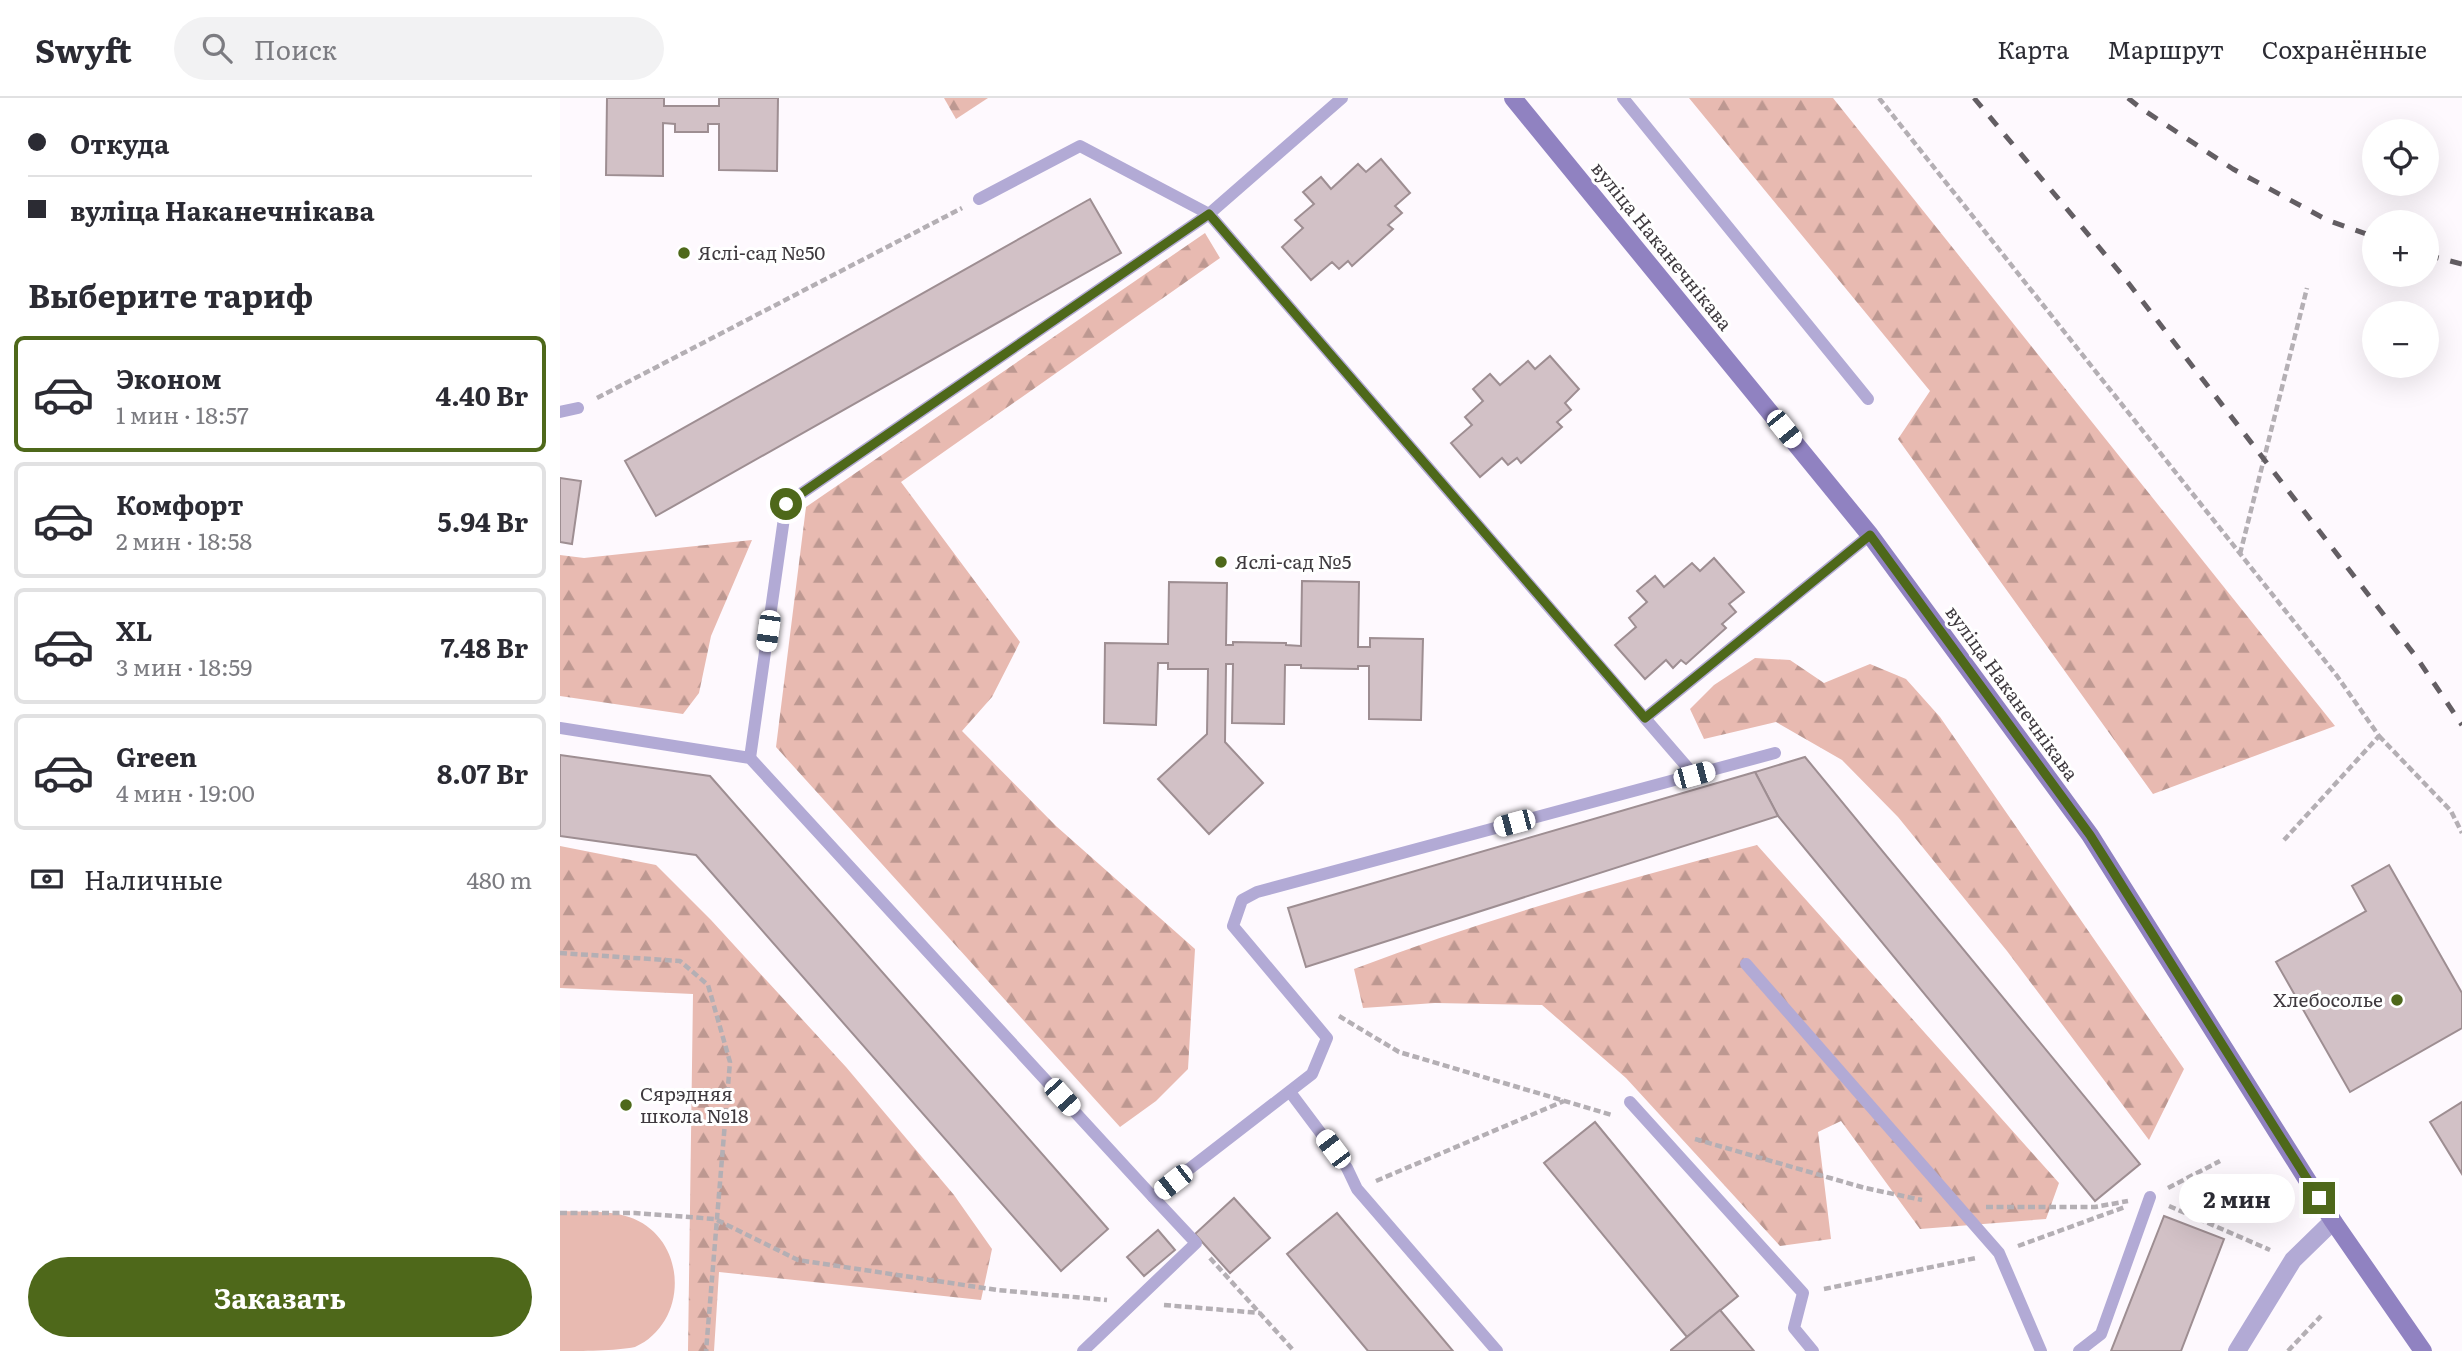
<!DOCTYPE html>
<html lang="ru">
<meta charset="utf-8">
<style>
:root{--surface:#fff;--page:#f2f2f3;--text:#2b2b33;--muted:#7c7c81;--line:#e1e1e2;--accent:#4e681a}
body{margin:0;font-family:Literata,serif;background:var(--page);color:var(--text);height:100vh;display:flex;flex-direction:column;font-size:26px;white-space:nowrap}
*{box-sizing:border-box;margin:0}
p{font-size:23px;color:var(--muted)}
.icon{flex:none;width:38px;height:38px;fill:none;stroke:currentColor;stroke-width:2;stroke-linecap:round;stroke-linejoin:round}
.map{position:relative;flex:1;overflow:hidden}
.panel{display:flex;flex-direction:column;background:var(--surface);width:560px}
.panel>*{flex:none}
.top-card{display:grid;align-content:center;height:154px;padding:0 28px;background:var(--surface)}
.tools{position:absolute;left:1802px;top:21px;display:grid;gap:14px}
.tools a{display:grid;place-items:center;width:77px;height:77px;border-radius:50%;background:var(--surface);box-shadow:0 7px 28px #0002;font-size:35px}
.end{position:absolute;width:32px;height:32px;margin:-16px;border:9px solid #4e681a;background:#fff;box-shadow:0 0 0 4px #fff}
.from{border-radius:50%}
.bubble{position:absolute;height:49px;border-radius:24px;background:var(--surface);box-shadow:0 7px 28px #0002;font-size:23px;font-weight:700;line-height:49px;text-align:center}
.car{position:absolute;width:21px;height:42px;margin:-21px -10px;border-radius:9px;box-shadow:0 0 5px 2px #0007;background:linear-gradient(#fff 24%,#345 0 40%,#fff 0 76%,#345 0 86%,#fff 0)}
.top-card b{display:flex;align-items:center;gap:24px;height:66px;font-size:26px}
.top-card b+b{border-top:2px solid var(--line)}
.top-card i{width:18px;height:18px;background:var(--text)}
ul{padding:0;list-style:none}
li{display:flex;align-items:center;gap:21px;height:116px;margin:0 14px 10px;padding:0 14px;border:4px solid var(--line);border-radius:10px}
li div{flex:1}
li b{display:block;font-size:26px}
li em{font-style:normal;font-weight:700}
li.current{border-color:var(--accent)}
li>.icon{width:63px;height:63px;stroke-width:1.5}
h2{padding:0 28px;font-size:32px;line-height:84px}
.pay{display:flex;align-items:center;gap:18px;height:77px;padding:0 28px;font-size:26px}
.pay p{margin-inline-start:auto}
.primary-button{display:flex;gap:14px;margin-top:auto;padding:14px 28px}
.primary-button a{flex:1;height:80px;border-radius:42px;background:var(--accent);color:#fff;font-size:28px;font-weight:700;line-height:80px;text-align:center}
header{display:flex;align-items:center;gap:42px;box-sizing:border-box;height:98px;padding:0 35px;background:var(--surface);border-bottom:2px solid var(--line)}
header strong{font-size:33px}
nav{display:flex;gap:38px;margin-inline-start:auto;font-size:24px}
.search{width:490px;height:63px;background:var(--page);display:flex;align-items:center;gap:18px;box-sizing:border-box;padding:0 24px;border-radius:38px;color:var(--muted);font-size:26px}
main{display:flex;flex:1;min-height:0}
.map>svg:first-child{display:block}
</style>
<header>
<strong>Swyft</strong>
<div class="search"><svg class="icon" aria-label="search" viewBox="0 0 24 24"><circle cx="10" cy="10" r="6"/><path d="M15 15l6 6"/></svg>Поиск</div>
<nav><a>Карта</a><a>Маршрут</a><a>Сохранённые</a></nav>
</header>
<main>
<section class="panel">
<div class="top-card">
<b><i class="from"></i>Откуда</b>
<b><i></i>вуліца Наканечнікава</b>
</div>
<h2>Выберите тариф</h2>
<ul>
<li class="current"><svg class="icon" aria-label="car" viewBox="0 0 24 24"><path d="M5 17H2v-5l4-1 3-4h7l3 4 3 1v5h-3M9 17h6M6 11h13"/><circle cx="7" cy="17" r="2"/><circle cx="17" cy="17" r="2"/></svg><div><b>Эконом</b><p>1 мин · 18:57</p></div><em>4.40 Br</em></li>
<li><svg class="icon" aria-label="car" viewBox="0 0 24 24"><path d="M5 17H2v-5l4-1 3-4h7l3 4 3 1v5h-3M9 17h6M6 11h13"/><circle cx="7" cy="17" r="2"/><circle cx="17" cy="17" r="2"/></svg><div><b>Комфорт</b><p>2 мин · 18:58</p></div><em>5.94 Br</em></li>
<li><svg class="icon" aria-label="car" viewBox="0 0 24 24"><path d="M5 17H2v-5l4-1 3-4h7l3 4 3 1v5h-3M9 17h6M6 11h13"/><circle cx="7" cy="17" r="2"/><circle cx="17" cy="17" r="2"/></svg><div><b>XL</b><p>3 мин · 18:59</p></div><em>7.48 Br</em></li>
<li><svg class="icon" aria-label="car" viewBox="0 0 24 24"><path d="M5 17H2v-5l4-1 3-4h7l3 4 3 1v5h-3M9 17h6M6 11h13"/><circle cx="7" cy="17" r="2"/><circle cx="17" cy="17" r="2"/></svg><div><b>Green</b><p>4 мин · 19:00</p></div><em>8.07 Br</em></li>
</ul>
<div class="pay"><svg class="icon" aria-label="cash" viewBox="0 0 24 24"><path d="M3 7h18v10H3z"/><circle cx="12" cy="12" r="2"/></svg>Наличные<p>480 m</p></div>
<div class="primary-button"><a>Заказать</a></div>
</section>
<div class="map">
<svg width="1902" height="1253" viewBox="0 0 1902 1253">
<defs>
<pattern id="forest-firs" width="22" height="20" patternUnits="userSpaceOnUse" patternTransform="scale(1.75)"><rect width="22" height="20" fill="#e8bab1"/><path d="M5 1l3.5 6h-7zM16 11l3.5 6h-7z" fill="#bd9891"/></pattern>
</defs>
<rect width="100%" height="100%" fill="#fef9fe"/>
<!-- forest -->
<g fill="url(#forest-firs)">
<polygon points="384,0 428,0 396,21"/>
<polygon points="1129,0 1273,0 1775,628 1593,696 1338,341 1370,293"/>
<polygon points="645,135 660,160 341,384 460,544 432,599 402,633 496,728 635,851 628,971 596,1003 560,1029 216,649 246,409"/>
<polygon points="192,442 151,538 139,595 123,616 0,598 0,457 24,460"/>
<polygon points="1195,560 1230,562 1264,585 1310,566 1346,581 1380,619 1624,971 1589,1042 1447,853 1338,719 1282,662 1216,624 1144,641 1130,611 1154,587"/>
<path d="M1197,747L1499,1085L1486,1121L1360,1131L1281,1023L1258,1034L1271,1141L1220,1148L1066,980L982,907L875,905L803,910L794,871C926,820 1061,783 1197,747Z"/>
<polygon points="0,748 96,767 151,822 286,969 394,1097 432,1151 421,1202 159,1174 154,1253 128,1253 133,896 0,890"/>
</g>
<!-- garden -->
<path fill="#e8bab1" d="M0,1113C22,1114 48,1112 69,1119C128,1139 130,1224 75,1249C56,1253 21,1253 0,1253Z"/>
<!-- building -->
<g fill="#d2c1c6" stroke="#9e8e92" stroke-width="2">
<polygon points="47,0 104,0 104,8 159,8 159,0 218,0 217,73 159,72 159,26 148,26 148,34 115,34 115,26 103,25 103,78 46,77"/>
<polygon points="821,61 850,95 835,108 842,115 828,127 833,131 792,168 788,163 779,171 772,164 751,182 722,149 743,130 735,122 754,106 743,94 761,79 771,91 798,66 806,74"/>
<polygon points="530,101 561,155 96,418 65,363"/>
<polygon points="990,258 1019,291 1005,305 1011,312 997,324 1002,329 961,365 957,360 948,367 942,360 920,379 891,345 912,327 905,319 923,303 913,291 930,276 940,287 968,263 975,271"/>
<polygon points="0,380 21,383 12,446 0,444"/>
<polygon points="1154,460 1184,494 1169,506 1176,514 1162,526 1166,530 1126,566 1121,562 1113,570 1106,562 1085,581 1055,547 1076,529 1069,520 1087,504 1077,493 1095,478 1104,489 1132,465 1140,473"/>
<polygon points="742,483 799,484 798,549 810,549 810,540 863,541 861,622 809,621 809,568 798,568 798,571 741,570 741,567 725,567 724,626 672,625 673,566 666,566 665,644 703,685 649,736 598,681 647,636 648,571 608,571 608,565 598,565 596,627 544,625 545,545 608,546 609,484 667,485 666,547 673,547 673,544 726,545 726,547 741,548"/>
<polygon points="0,657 150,678 548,1131 501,1173 136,757 0,738"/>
<polygon points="1245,659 1580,1066 1535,1103 1218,718 1195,674"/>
<polygon points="1195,674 1218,718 746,869 728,810"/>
<polygon points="1829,767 1902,895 1902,930 1790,994 1716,864 1806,813 1792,788"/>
<polygon points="1902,1004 1902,1076 1870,1024"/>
<polygon points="1035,1024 1178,1198 1127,1239 984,1065"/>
<polygon points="674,1100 710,1140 670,1175 635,1136"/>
<polygon points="777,1115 834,1183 893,1253 808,1253 727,1156"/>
<polygon points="1604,1118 1664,1141 1621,1253 1551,1253"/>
<polygon points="598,1132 615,1152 584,1178 567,1159"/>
<polygon points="1160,1212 1194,1253 1111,1253 1111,1252"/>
</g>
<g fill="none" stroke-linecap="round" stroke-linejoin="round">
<!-- path -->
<g stroke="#b4afb4" stroke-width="4.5" stroke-dasharray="7 3.5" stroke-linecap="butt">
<polyline points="1319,0 1777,578 1819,638 1724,742"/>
<polyline points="37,300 402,110"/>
<polyline points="1680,456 1747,190"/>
<polyline points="1819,638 1891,713 1902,735"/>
<polyline points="0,855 120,863 148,887 170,964 146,1253"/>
<polyline points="779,918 839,954 1052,1017"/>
<polyline points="1135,1041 1305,1090 1362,1102"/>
<polyline points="816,1083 1004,1003"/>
<polyline points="1608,1090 1660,1063"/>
<polyline points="1609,1108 1710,1152"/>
<polyline points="1426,1109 1535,1109 1568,1103"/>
<polyline points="0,1115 75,1115 155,1121 238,1162 437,1192 547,1202"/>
<polyline points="1458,1148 1565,1109"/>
<polyline points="650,1160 734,1253"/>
<polyline points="1264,1191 1416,1160"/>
<polyline points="604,1207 700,1215"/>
<polyline points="1728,1253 1761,1218"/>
</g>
<!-- service -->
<g stroke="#b2aad5" stroke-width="12">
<polyline points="1063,0 1308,301"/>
<polyline points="419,101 520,48 649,116 1134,677"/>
<polyline points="0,314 18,310"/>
<polyline points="1085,620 1310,437"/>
<polyline points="0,630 190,660 593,1099 752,976 767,940 673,828 682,802 697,794 1215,655"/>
<polyline points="190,660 226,406 649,116 782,0"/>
<polyline points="1186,866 1439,1155 1481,1253"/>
<polyline points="730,994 787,1070 797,1091 937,1253"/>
<polyline points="1070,1004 1243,1195 1234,1230 1253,1253"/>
<polyline points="523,1253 636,1145 593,1099"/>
<polyline points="1519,1253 1541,1236 1590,1099"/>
</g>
<!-- minor -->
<polyline stroke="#b2aad5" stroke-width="18" points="1677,1253 1733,1162 1773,1123"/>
<!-- secondary -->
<polyline stroke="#9082c1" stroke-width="18" points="953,0 1310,437 1530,737 1773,1123 1863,1253"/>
<!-- rail -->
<g stroke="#635e63" stroke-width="5" stroke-dasharray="12 12" stroke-linecap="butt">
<polyline points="1414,0 1563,178 1857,560 1902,627"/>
<polyline points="1568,0 1582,11 1673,71 1767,122 1815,139"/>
<polyline points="1867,157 1902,166"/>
</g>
</g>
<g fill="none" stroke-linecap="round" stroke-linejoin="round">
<!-- route -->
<polyline stroke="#4e681a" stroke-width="9" points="226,406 649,116 1085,620 1310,437 1530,737 1759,1100"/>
</g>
<!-- markers -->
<g fill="#4e681a" stroke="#fff" stroke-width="2.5">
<circle cx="124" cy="155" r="7"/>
<circle cx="661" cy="464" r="7"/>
<circle cx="1837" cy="902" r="7"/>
<circle cx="66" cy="1007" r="7"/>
</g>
<g text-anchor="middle" stroke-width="6" stroke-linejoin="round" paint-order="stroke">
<!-- street labels -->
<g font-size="19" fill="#3f3a3f" stroke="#fff">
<text transform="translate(1102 148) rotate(51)" y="7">вуліца Наканечнікава</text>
<text transform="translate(1452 595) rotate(54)" y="7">вуліца Наканечнікава</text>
</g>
<!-- poi labels -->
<g font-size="19" fill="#3f3a3f" stroke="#fff" text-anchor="start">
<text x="138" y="162">Яслі-сад №50</text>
<text x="675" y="471">Яслі-сад №5</text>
<text x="1823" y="909" text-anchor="end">Хлебосолье</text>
<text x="80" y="1003">Сярэдняя<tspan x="80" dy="22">школа №18</tspan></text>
</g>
</g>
</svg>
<div class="tools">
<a><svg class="icon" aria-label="locate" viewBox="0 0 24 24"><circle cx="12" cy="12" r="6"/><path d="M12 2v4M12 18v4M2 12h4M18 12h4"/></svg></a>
<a>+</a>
<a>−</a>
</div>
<i class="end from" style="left:226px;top:406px"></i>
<i class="end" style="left:1759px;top:1100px"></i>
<div class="bubble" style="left:1619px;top:1076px;width:116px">2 мин</div>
<i class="car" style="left:1224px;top:331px;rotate:141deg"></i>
<i class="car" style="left:208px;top:533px;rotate:188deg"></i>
<i class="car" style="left:1134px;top:677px;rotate:75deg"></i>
<i class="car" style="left:954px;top:725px;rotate:255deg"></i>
<i class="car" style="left:502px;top:999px;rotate:138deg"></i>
<i class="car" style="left:773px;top:1051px;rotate:323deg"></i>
<i class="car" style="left:613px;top:1084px;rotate:232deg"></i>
</div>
</main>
